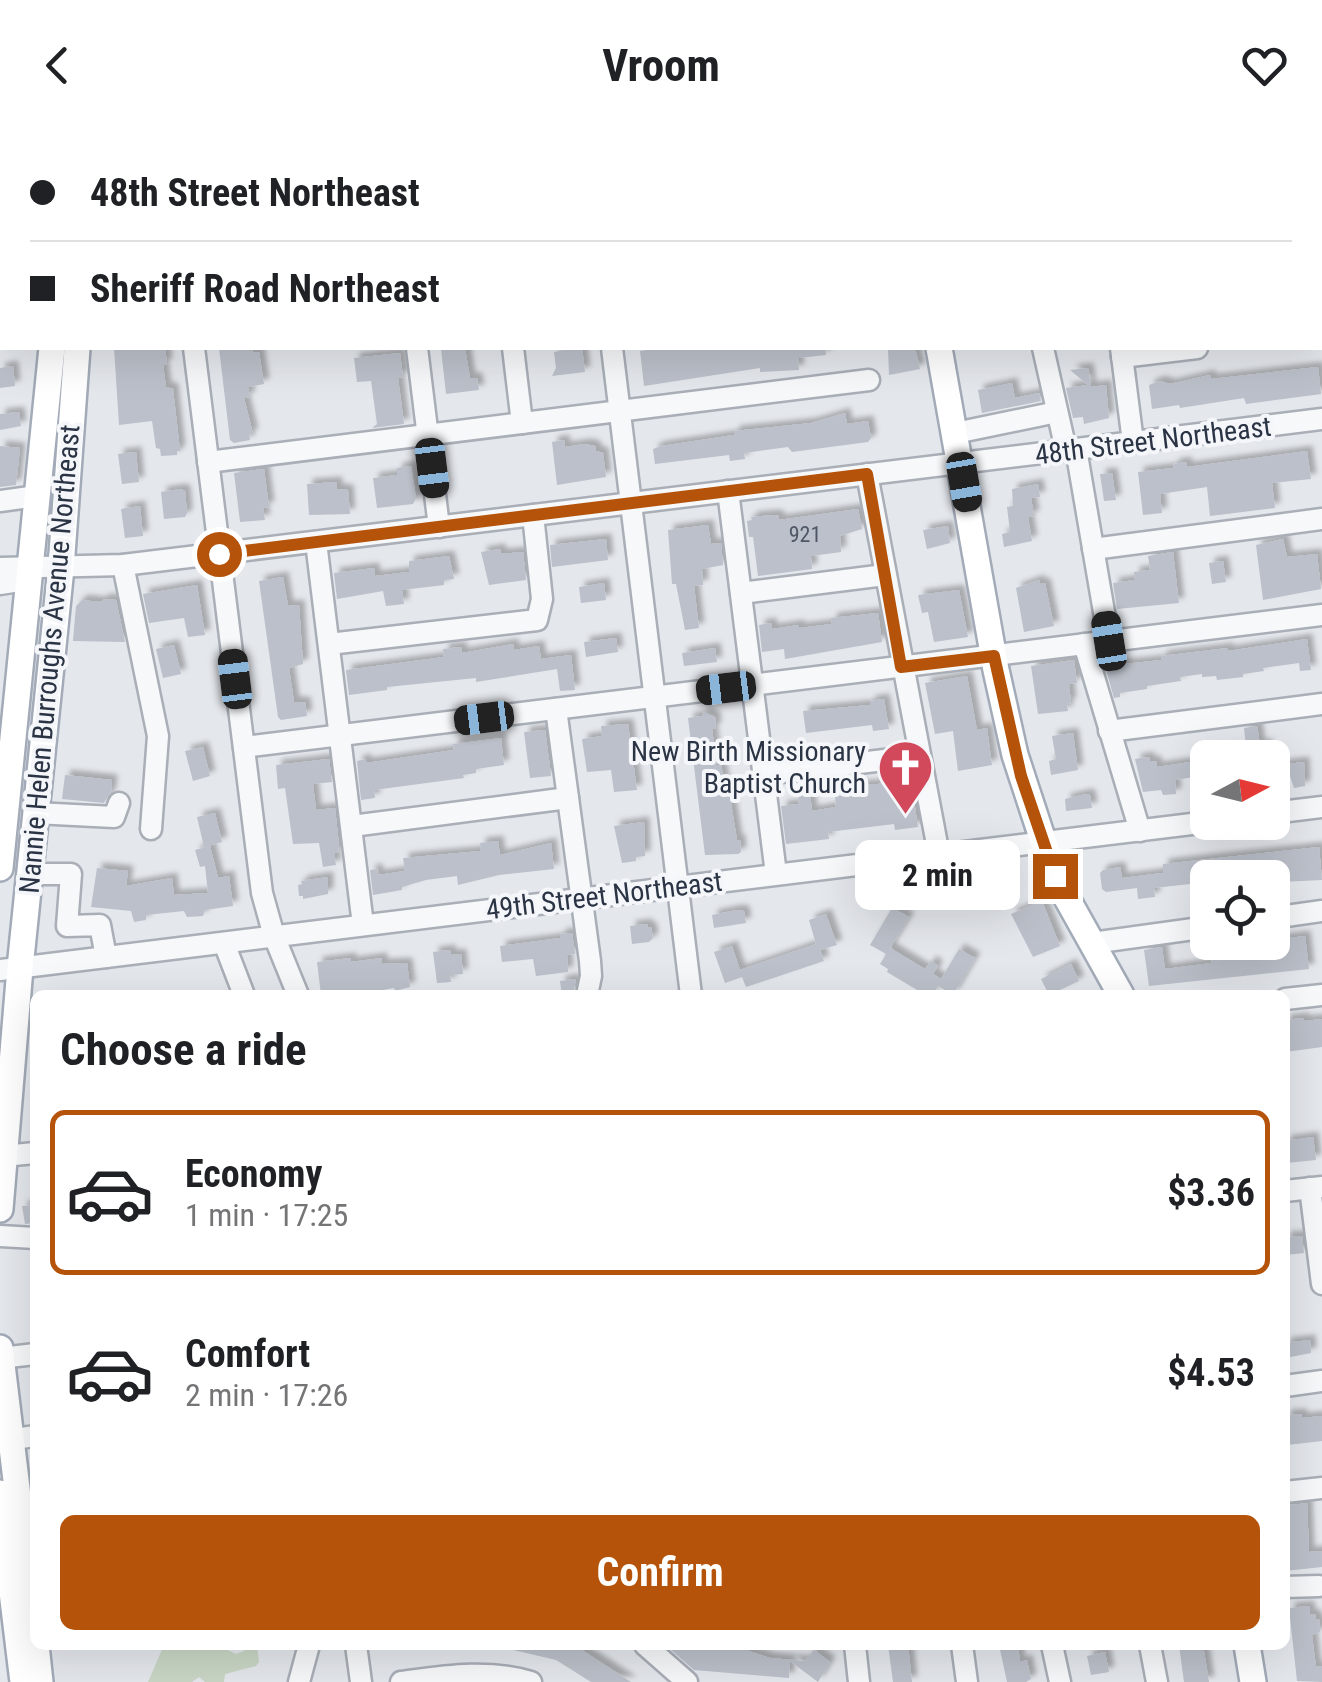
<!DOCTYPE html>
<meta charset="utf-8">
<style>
:root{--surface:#fff;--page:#f6f6f6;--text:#202124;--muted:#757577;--line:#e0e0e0;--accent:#b45309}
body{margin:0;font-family:"Roboto Condensed",sans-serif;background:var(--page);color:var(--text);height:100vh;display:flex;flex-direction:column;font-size:38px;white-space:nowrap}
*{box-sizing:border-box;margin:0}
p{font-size:32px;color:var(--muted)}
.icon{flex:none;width:55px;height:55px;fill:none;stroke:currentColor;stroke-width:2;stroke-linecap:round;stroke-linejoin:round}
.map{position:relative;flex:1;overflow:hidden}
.sheet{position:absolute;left:30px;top:860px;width:1260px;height:660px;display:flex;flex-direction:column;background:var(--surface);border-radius:15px;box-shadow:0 10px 40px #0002}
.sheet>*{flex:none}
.hud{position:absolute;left:0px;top:0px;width:1322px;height:220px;box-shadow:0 10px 40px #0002;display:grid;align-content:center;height:220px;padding:0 30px;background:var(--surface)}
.needle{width:65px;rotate:83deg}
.controls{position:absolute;left:1190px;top:610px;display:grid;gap:20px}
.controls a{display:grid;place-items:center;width:100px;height:100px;border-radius:15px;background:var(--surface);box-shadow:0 10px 40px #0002;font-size:50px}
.end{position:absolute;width:45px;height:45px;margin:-22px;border:12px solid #b45309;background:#fff;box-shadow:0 0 0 5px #fff}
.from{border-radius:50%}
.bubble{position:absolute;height:70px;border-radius:15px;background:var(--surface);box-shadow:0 10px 40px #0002;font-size:32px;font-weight:700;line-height:70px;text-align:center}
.car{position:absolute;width:30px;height:60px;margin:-30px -15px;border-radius:12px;box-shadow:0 0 8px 2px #0007;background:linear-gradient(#222 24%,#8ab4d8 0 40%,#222 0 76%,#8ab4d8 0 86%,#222 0)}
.hud b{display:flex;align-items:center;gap:35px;height:95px;font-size:38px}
.hud b+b{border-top:2px solid var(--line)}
.hud i{width:25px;height:25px;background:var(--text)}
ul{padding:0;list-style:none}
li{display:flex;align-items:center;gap:30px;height:165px;margin:0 20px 15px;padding:0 10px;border:5px solid transparent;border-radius:15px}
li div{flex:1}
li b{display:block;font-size:38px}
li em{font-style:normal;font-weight:700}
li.active{border-color:var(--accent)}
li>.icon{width:90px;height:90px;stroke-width:1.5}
h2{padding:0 30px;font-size:45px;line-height:120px}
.button{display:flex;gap:20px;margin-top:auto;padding:20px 30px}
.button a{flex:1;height:115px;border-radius:15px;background:var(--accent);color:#fff;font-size:40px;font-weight:700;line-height:115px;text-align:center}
header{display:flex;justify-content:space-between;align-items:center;height:130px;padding:0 30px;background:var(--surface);font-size:45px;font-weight:700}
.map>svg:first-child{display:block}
</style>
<header><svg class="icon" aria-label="back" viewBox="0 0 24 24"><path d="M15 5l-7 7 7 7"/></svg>Vroom<svg class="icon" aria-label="heart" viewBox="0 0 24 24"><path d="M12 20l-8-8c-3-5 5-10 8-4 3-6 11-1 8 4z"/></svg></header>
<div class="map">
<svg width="1322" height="1552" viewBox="0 0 1322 1552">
<defs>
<filter id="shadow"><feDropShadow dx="5.5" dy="-5.5" stdDeviation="2.5" flood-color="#0004"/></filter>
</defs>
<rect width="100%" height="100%" fill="#e4e7ec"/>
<!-- green -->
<polygon fill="#c9d6c5" points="164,1515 217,1515 236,1524 244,1521 243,1515 257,1515 259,1532 256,1536 225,1544 224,1552 205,1552 199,1547 192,1552 148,1552"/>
<!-- building -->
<g fill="#bbc0ca" filter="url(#shadow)">
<polygon points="114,218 165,218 167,234 163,235 166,257 173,259 180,321 177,321 177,325 161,326 160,319 156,318 152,291 119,295"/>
<polygon points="219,218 252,218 253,222 259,222 264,254 248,257 250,267 244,268 253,304 249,304 250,310 234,313 230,310"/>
<polygon points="446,218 465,218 470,248 477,248 479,260 446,264 441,219"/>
<polygon points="582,218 585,242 552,246 556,238 554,222"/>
<polygon points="666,218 825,218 826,225 798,228 799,240 760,242 760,238 644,256 640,221"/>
<polygon points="888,218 915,218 920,239 889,245"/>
<polygon points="400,223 403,247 398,248 404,294 372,298 377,294 371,251 357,252 354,228"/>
<polygon points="13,236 15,256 0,258 0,238"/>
<polygon points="1318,237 1321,264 1246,274 1244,268 1180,278 1179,275 1152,279 1149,255 1160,251 1170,254 1210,245 1211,249"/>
<polygon points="1088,238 1091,257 1106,255 1109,288 1084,294 1083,287 1073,288 1066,258 1088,255 1070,240"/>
<polygon points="1012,253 1015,268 1039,263 1041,271 982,283 978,260"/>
<polygon points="19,282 21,296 0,300 0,284"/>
<polygon points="845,283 847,294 868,291 871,308 868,312 792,322 788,317 744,323 745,329 730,331 729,325 655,334 653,319 661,316 734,305 734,301 811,293"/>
<polygon points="564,310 565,317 585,314 595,316 596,321 603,323 606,347 557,355 552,312"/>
<polygon points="0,316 20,318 16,355 0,357"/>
<polygon points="1307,321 1311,349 1272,353 1275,378 1210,386 1207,357 1160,364 1162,383 1143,385 1138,342 1173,338 1174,334 1186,332 1187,337"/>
<polygon points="136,322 139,352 122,354 118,324"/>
<polygon points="411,336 416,368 413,374 377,378 373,348 397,345 397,338"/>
<polygon points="264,339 269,377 263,378 265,390 240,392 234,343"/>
<polygon points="1112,343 1116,370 1104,371 1100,344"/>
<polygon points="337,352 337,359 348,360 350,384 309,385 307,354"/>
<polygon points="1038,354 1040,367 1031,368 1034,386 1028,387 1032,411 1004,417 1002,404 1010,402 1007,377 1013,376 1012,359"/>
<polygon points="181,359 185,361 187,383 185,387 164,389 161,362"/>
<polygon points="140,376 143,406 125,408 121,379"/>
<polygon points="858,379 862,399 840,406 841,422 811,426 812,439 758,446 753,407 749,407 747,391 752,390 751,387 773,385 779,386 779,390"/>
<polygon points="708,395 711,414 721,413 723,435 702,439 703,455 694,456 699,498 685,500 676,454 672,454 668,400"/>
<polygon points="948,396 950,413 927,419 923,400"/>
<polygon points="606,409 608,430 552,437 550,415"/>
<polygon points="1283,409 1287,427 1317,424 1321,459 1263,470 1256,415"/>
<polygon points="500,419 501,424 523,422 526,450 489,455 481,422"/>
<polygon points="1173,422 1179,473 1117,479 1113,453 1135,450 1134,442 1150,440 1148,426"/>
<polygon points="449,426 454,449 444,450 444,455 402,460 404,474 386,476 383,461 337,469 334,443 374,438 375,446 409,442 409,431"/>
<polygon points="1223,431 1226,452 1212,454 1209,433"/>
<polygon points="283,447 288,476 299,475 303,534 289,538 294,572 305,572 307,586 281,590 278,587 259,451"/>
<polygon points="1039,450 1040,454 1045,453 1054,496 1024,502 1016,458"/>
<polygon points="604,453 606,470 581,473 579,457"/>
<polygon points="197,455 205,505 188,507 184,488 149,493 143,464"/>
<polygon points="959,460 968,507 934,512 928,482 922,483 918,465"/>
<polygon points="105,469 116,470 125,512 73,511 76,476 82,470 100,472"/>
<polygon points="878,483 882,512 785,529 784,519 762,522 759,495 771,493 772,499 799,495 799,498 832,494 831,488"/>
<polygon points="616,508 618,522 586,527 584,512"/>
<polygon points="1307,509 1311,540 1300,541 1299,533 1263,538 1264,541 1243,544 1243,547 1217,550 1216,546 1202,547 1202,544 1180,547 1181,551 1147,556 1147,559 1120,563 1120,567 1114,568 1105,536 1162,530 1161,526 1228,518 1228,521"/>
<polygon points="513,514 514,520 539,516 541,529 571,525 575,560 560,561 557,539 476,552 476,548 387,557 387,560 349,565 346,540 444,527 443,519 461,517 462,523"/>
<polygon points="174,515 181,544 163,548 156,519"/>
<polygon points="715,518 717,532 684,536 682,523"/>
<polygon points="1074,530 1077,553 1069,554 1071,573 1067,574 1068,581 1038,584 1031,536"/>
<polygon points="967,546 977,600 987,598 992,635 958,641 953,601 935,604 925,553"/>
<polygon points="884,569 889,599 873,601 872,595 806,603 803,581 870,575 870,571"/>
<polygon points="704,582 715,587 716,598 712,599 717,636 721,635 726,661 729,661 737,710 740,710 741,722 738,724 705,725 688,588 702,586"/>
<polygon points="628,594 637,660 614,662 611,640 587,642 582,609 602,606 601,596"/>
<polygon points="1257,596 1260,615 1267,614 1269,628 1247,628 1244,598"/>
<polygon points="545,600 551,646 530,648 524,602"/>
<polygon points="1073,603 1078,640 1051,645 1049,631 1056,629 1052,606"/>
<polygon points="501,608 504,635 476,639 476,643 463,645 464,648 374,660 375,668 361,670 357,631 366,629 366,633 454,620 453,614"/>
<polygon points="203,617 210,646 193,651 185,621"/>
<polygon points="1149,627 1150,632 1156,631 1157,637 1204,630 1206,645 1175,650 1176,664 1163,665 1161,660 1143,662 1135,629"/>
<polygon points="329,629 332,652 313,654 316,680 335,678 339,715 338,722 334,723 336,735 323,737 319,713 293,714 285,658 278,659 276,635"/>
<polygon points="1304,632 1305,656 1294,658 1290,646 1272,648 1272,636"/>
<polygon points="65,645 112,650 111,662 104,673 62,669"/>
<polygon points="911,651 918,697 895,700 894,694 828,702 829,709 786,714 781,676 799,674 797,654 809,653 812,681 836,677 835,666 856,664 856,656"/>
<polygon points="1086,664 1090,665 1092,678 1066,681 1065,669"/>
<polygon points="215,683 222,712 204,717 197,687"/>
<polygon points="644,692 645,726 636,727 636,731 622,733 614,696"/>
<polygon points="498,711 500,725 551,713 554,739 499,745 458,755 457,746 426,750 402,757 402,760 373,765 370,740 377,739 378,745 405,741 403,728 481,721 480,713"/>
<polygon points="210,716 218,748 229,746 233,776 205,780 203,786 187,787 184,781 146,785 146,790 134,792 131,781 91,777 97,738 128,741 126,756 172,748 174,765 208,763 205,736 200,737 195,720"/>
<polygon points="1319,717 1322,750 1281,752 1280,746 1204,748 1207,766 1192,768 1190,754 1154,758 1155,767 1138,769 1137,758 1106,762 1102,759 1100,743 1103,740 1120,737 1122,748 1163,743 1163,734"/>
<polygon points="328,747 328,764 303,769 303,766 299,766 298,755 302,754 301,751"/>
<polygon points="1042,771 1060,816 1033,827 1011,784"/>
<polygon points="892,778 909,787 890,818 925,839 931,831 938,836 933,844 941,849 959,819 975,828 953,865 938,856 932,865 923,861 922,863 887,842 888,839 880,834 886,824 870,815"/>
<polygon points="737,780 744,781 746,793 714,798 712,785"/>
<polygon points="826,784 837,815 820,820 824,831 746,857 742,847 725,853 714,822 732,816 740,840 769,830 816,814 809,790"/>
<polygon points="647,794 648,798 651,797 653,808 649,812 632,814 630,796"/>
<polygon points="572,803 575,824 567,825 568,842 536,846 533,829 502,832 500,816 560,808 560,804"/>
<polygon points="1305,806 1309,839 1149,856 1144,820 1162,817 1165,839 1212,833 1210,818"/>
<polygon points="450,820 451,825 461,824 463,844 450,845 451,852 437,853 433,822"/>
<polygon points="351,828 351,832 382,828 382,834 407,833 410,857 395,861 394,858 355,865 321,865 317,832"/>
<polygon points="1071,834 1079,851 1049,865 1041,849"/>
<polygon points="576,849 573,863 562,865 560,851"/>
<polygon points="1304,888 1304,891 1322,889 1322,917 1285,922 1285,890"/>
<polygon points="1313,1007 1316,1030 1286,1033 1285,1011"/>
<polygon points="35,1075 35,1093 25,1094 22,1076"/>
<polygon points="1302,1106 1304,1123 1285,1125 1285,1107"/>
<polygon points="1310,1210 1311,1223 1285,1228 1285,1213"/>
<polygon points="1301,1284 1302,1288 1322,1286 1322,1311 1287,1315 1285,1285"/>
<polygon points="1307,1373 1309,1422 1322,1421 1322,1437 1285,1441 1285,1376"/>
<polygon points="1309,1476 1310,1485 1315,1484 1316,1490 1319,1489 1320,1502 1312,1505 1316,1537 1322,1536 1322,1552 1297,1551 1289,1478"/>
<polygon points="509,1515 574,1515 631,1552 591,1552 556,1530 509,1519"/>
<polygon points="674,1515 730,1515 770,1528 805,1531 814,1520 830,1532 818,1552 790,1531 789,1548 694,1540 670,1519"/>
<polygon points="888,1515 908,1515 912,1552 893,1552"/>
<polygon points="999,1515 1018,1515 1020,1532 1027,1530 1031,1549 1026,1552 1007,1552"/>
<polygon points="1179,1515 1203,1515 1209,1552 1184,1552"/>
<polygon points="1105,1522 1109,1542 1091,1545 1087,1526"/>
</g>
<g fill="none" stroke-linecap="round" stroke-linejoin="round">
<defs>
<g id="minor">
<polyline points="8,0 8,2"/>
<polyline points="390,0 390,2"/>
<polyline points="487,0 487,2"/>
<polyline points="586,0 586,2"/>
<polyline points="803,0 803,2"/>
<polyline points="1006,0 1007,2"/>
<polyline points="1095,0 1095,2"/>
<polyline points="168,2 168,0"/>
<polyline points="827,2 848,0"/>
<polyline points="1167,2 1186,0"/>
<polyline points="1320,133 1322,133"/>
<polyline points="0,168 2,168"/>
<polyline points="1320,202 1322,202"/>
<polyline points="194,218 262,763 274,806 298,865"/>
<polyline points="417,218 439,397"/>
<polyline points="513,218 522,293"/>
<polyline points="612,218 691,865"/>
<polyline points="1043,218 1066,320"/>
<polyline points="1121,218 1133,312"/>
<polyline points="1122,227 1197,218"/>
<polyline points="965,301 1057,282"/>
<polyline points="1076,319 1109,511"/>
<polyline points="208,332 869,250"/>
<polyline points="867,344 939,725"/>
<polyline points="728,361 776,744"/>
<polyline points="0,371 37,366"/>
<polyline points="316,412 363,795"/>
<polyline points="1093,419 1322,389"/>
<polyline points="123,435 158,606 151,699"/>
<polyline points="0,438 123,435 1322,289"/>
<polyline points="0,454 13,452 30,435"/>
<polyline points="741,463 885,445"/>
<polyline points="329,514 537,490 542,469 533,385"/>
<polyline points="1084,514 1140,701"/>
<polyline points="556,579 590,831 591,846 587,865"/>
<polyline points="1109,601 1322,574"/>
<polyline points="244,617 1322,485"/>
<polyline points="764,644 919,626"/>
<polyline points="35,683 114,687 119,673"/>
<polyline points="1272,683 1322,677"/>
<polyline points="352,696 568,668"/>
<polyline points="29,744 71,744 67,796 100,795 106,827"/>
<polyline points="1272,788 1322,781"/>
<polyline points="224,813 244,865"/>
<polyline points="1092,813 1208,797"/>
<polyline points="0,840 1208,692"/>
<polyline points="1285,869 1322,865"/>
<polyline points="3,1026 35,1023"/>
<polyline points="1310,1058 1322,1154"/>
<polyline points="1285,1061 1322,1057"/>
<polyline points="0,1106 35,1108"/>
<polyline points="0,1228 35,1224"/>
<polyline points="1285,1256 1322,1251"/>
<polyline points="0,1311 35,1306"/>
<polyline points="1285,1362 1322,1358"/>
<polyline points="1285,1457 1319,1456"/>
<polyline points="356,1515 361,1552"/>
<polyline points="645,1515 687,1552"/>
<polyline points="855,1515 859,1552"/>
<polyline points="962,1515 967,1552"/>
<polyline points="1052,1515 1060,1552"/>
<polyline points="1150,1515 1157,1552"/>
<polyline points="299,1552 309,1515"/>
<path d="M401,1552C445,1546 487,1539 531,1552"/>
</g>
<g id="major">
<polyline points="901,0 902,2"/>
<polyline points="93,2 93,0"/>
<polyline points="939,218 996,540 1015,625 1055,747 1121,865"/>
<polyline points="0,738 52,218"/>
<polyline points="0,1079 20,838 61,438 77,218"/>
<polyline points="0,1218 35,1507"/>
<polyline points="0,1363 23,1552"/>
<polyline points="36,1515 40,1552"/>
<polyline points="1247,1515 1253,1552"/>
</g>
</defs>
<!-- minor casing -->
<use href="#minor" stroke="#a9aeb7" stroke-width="25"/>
<!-- major casing -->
<use href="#major" stroke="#a3abb8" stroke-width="30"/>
<!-- minor -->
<use href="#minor" stroke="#f7f8fa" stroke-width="20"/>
<!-- major -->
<use href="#major" stroke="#fff" stroke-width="25"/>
</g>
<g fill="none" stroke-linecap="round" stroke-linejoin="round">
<!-- route -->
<polyline stroke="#b45309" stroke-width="12" points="219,424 867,344 901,537 994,526 1021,646 1055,746"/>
</g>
<!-- icons -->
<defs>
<symbol id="church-pin" viewBox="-11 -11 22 30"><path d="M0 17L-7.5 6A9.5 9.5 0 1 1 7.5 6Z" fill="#d1495b" stroke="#f4f6f9"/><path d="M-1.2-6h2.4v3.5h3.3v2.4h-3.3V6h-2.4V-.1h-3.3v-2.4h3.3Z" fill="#fff"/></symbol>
</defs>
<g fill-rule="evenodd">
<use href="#church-pin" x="874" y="606" width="63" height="86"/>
</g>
<g text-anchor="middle" stroke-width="8" stroke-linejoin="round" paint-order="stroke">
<!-- number labels -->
<g font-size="22" fill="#4f5766">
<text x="805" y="412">921</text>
</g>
<!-- street labels -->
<g font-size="28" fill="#2b3445" stroke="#f4f6f9">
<text transform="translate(1153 310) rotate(-7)" y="10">48th Street Northeast</text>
<text transform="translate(49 529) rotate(-85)" y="10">Nannie Helen Burroughs Avenue Northeast</text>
<text transform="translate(604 765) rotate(-7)" y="10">49th Street Northeast</text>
</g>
<!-- poi labels -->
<g font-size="28" fill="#2b3445" stroke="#f4f6f9" text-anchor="end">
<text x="866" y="631">New Birth Missionary<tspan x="866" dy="32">Baptist Church</tspan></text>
</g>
</g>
</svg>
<div class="controls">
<a><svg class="needle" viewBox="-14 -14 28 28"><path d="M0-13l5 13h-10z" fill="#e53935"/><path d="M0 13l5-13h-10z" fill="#757577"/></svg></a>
<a><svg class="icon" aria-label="locate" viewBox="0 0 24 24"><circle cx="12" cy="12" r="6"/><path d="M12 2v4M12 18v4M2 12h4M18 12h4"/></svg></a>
</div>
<i class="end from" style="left:219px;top:424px"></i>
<i class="end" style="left:1055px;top:746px"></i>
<div class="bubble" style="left:855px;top:710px;width:165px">2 min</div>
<i class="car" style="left:432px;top:338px;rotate:173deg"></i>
<i class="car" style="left:964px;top:352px;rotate:170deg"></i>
<i class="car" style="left:1109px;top:511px;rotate:351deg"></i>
<i class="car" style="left:235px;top:549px;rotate:353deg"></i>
<i class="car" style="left:726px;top:558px;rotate:263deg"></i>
<i class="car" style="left:484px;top:588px;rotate:263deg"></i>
<div class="hud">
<b><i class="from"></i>48th Street Northeast</b>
<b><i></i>Sheriff Road Northeast</b>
</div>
<section class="sheet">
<h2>Choose a ride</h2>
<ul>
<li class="active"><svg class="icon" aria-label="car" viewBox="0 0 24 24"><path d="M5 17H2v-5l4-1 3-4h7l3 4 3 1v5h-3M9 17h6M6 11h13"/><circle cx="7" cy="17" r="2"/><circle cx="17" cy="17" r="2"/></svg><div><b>Economy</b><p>1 min · 17:25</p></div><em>$3.36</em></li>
<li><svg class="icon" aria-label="car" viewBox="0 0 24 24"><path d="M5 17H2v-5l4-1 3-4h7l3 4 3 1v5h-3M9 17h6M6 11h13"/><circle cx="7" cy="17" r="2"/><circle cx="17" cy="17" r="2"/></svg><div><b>Comfort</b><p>2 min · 17:26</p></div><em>$4.53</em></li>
</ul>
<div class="button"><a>Confirm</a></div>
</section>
</div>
